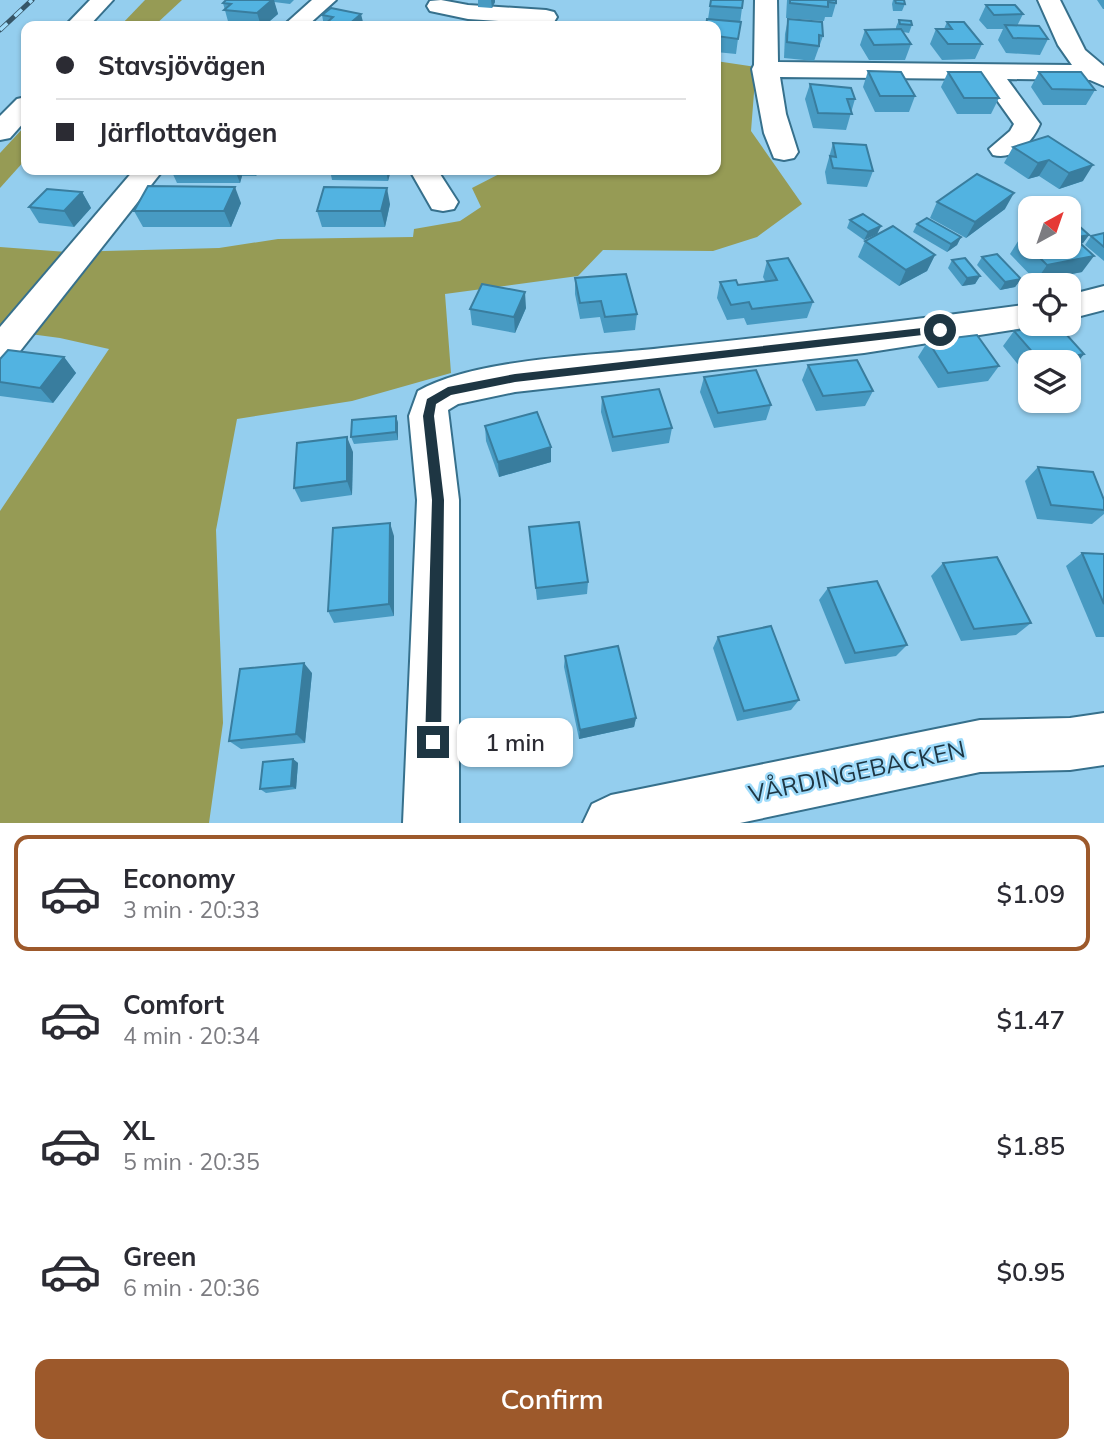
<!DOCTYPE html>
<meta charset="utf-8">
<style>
:root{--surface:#fff;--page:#f7f7f7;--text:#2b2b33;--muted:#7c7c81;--line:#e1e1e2;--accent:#9d592b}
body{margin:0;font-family:Mulish,sans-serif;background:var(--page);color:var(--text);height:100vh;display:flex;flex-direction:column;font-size:26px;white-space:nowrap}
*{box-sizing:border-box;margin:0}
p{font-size:23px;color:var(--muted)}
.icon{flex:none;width:38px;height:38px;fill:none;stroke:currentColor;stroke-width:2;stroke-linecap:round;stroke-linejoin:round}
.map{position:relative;height:823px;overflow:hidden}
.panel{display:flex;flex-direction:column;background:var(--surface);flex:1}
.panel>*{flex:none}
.top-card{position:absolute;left:21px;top:21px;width:700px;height:154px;border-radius:14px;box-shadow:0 2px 5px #0004;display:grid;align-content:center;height:154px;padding:0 35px;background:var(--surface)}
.needle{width:46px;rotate:40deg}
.buttons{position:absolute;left:1018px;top:196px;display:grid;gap:14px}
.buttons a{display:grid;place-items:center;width:63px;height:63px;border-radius:14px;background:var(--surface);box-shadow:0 2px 5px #0004;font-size:35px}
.end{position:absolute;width:32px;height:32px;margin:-16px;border:9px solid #1e3643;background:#fff;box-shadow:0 0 0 4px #fff}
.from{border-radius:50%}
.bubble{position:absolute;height:49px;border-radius:14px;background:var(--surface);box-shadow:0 2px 5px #0004;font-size:23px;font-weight:600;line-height:49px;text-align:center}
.top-card b{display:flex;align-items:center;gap:24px;height:66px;font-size:26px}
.top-card b+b{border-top:2px solid var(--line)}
.top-card i{width:18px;height:18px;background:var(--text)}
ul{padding:12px 0 0;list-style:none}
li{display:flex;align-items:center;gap:21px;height:116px;margin:0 14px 10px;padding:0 21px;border:4px solid transparent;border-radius:14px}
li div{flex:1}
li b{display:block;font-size:26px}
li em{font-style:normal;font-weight:600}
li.on{border-color:var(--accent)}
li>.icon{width:63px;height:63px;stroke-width:1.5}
.button{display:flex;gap:14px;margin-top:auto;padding:14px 35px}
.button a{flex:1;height:80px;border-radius:14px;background:var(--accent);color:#fff;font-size:28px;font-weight:600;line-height:80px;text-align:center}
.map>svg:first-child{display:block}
</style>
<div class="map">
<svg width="1104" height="823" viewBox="0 0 1104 823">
<rect width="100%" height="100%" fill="#94ceee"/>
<!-- green -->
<g fill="#969b55">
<polygon points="145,0 182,0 154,26 120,26"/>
<polygon points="716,61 756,67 751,131 802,204 757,237 713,251 603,250 578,276 445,294 451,373 352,401 237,419 216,530 223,723 209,823 0,823 0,511 109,349 60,338 0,330 0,247 67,252 219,248 278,239 413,237 414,229 460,221 481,207 472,188 507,170 716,170"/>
<polygon points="26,125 26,159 0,188 0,153"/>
</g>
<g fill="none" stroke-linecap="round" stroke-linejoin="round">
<defs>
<g id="minor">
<polygon points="312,0 336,0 307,26 283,26"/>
<polygon points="441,0 468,5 546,10 554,12 557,17 554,22 546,24 468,19 430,11 427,6 430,1"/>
<path d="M755,0H777L778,62L1072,65L1058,45L1038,0H1060L1085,50L1104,66V86L1090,80L1007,79L1040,124C1032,143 1015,160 993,155L989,149L1010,131L1014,124L982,79L780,77L786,114L798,152L794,158L784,160L774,158L764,133L752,69L754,65Z"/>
<polygon points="134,170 163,170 13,360 0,364 0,327"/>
<polygon points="413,170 441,170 440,174 458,202 454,209 443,211 432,209 412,174"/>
<polygon points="1104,286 1104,310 1069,319 1069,295"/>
<path d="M1031,304V324L1043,325L864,353L515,392L458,404L448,410L459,500V823H403L417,500L409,416L418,391C476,358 593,356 662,348C785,335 908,321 1031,304Z"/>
<polygon points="1104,713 1104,765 1070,770 980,772 740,823 583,823 592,804 611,795 980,720 1070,718"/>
</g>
<g id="major">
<polygon points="90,0 113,0 89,26 65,26"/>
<polygon points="26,97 26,120 10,138 0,140 0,116 17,99"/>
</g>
</defs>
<!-- minor casing -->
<use href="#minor" stroke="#36708c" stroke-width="4"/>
<!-- major casing -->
<use href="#major" stroke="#36708c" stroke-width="4"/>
<!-- minor -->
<use href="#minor" fill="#fff" fill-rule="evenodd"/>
<!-- major -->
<use href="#major" fill="#fff" fill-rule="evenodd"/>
<defs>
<polyline id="rail" points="0,30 32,0"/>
</defs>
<!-- rail casing -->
<use href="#rail" stroke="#365566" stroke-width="5"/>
<!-- rail -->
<use href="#rail" stroke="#a0dcfb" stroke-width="3.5" stroke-dasharray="10" stroke-linecap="butt"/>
</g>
<!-- wall -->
<g fill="#479ac2">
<polygon points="226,0 294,0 290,4 274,2 278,14 264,26 229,25 223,3"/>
<polygon points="478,0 495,0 495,2 492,8 478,7"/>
<polygon points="711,0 742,8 736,54 716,52 716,26 708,19"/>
<polygon points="787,0 836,0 836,3 832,17 825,17 824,21 786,18"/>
<polygon points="893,0 904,0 905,4 902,11 893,11 892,4"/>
<polygon points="1097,0 1104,0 1104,9 1103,9"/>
<polygon points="986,5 1023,14 1017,26 1048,39 1040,55 1006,53 998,40 1003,29 987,29 979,20"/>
<polygon points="331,8 364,26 324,26 322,15"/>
<polygon points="788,19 823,36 814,61 784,58 785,34"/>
<polygon points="899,20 912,25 909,33 903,32 911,44 905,60 869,60 860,45 865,30 896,29 896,27"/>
<polygon points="947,22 982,44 975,59 942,60 930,44 936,29 944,29"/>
<polygon points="868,71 915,96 909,112 875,112 863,87"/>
<polygon points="948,72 999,98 991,114 957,114 941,87"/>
<polygon points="1039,72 1095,90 1086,105 1043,105 1031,87"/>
<polygon points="810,84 855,99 846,130 813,128 805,99"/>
<polygon points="1048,136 1083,181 1059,189 1039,176 1028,179 1004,163 1013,147"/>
<polygon points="833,143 873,171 867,187 827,184 825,172"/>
<polygon points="171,170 259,170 256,176 242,176 240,183 177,183"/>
<polygon points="330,170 391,170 388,181 332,180"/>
<polygon points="82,192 91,208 74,227 39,223 29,207"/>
<polygon points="937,202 1005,209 966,238 930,218"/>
<polygon points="241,203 231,227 143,227 134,211"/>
<polygon points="390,204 385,227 322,227 317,211"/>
<polygon points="1069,218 1089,235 1083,243 1081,244 1082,272 1036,281 1010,254 1020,238 1069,247"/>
<polygon points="850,220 881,226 877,234 864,240 847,228"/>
<polygon points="917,224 961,237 957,245 947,252 913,232"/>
<polygon points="1104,233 1104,261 1085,245 1091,236"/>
<polygon points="865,241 935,255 927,271 899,286 858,257"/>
<polygon points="982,257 1021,279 1015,287 1000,290 977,265"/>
<polygon points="952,260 980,276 975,284 962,286 948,268"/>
<polygon points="767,261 813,302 807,318 747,325 744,318 727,320 717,298 720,282 738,285 765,281 763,277"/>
<polygon points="575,278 637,314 635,330 604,333 600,317 580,319 575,294"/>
<polygon points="526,308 515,333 472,325 470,309"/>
<polygon points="1014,331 1084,354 1071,370 1069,370 1069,362 1031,362 1031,377 1029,378 1003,346"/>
<polygon points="928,341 999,366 988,381 938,388 918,357"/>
<polygon points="64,357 76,373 53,403 0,396 0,359"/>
<polygon points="808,365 873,391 865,406 816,411 802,380"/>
<polygon points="704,377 771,405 766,420 714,428 700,392"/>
<polygon points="602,397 672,428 669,443 612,452 601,412"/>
<polygon points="396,416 398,423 398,440 354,444 351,437"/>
<polygon points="485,426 551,462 499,477 486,441"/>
<polygon points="353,452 352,495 301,502 294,488"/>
<polygon points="1038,467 1104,500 1104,514 1092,524 1037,519 1025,481"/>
<polygon points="529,527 588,582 587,594 537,600"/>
<polygon points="394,536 394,616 334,623 328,611"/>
<polygon points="1082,553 1104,554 1104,637 1096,637 1066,566"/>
<polygon points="943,563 1031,623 1016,635 961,641 931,576"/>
<polygon points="828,588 907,645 896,656 845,664 819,600"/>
<polygon points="718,637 799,700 791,710 737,721 713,648"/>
<polygon points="565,656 636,718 634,727 579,739 564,667"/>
<polygon points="312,673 305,743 241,749 229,741"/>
<polygon points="293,759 298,763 296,789 266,793 260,789"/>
</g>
<!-- shaded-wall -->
<g fill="#397d9e">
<polygon points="272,0 274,0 278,14 264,26 261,26 257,13"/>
<polygon points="491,0 495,0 495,2 492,8"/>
<polygon points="361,14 364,26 347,26"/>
<polygon points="1049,160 1039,176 1028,179 1038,163"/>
<polygon points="1093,165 1083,181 1059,189 1069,173"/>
<polygon points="235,170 240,170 242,176 240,183"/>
<polygon points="254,170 259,170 256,176"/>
<polygon points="386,170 391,170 388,181"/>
<polygon points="235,187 241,203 231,227 224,211"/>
<polygon points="387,188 390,204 385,227 381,211"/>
<polygon points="82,192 91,208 74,227 64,211"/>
<polygon points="1014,193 1005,209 966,238 975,222"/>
<polygon points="881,226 877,234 864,240 868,232"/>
<polygon points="1089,235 1083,243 1072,245 1078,237"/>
<polygon points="961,237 957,245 947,252 951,244"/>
<polygon points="935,255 927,271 899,286 906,270"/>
<polygon points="1094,256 1082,272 1036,281 1047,265"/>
<polygon points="980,276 975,284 962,286 967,278"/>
<polygon points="1021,279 1015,287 1000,290 1005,282"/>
<polygon points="525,292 526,308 515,333 514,317"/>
<polygon points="1084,354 1071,370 1069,370 1069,362 1041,362"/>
<polygon points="64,357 76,373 53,403 40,388"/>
<polygon points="396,416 398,423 398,440 396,432"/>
<polygon points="347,437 353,452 352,495 347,481"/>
<polygon points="551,447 551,462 499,477 498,462"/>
<polygon points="390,523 394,536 394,616 389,604"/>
<polygon points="304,663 312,673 305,743 296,734"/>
<polygon points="636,718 634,727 579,739 580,730"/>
<polygon points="293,759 298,763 296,789 291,786"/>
</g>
<!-- building -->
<g fill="#52b3e1" stroke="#397d9e" stroke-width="2">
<polygon points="226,0 272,0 257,13 224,10 231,4 223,3"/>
<polygon points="711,0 743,0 742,8 710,6"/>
<polygon points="790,0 836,0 836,3 828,2 828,7 790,3"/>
<polygon points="895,0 904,0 905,4 896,3"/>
<polygon points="986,5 1015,5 1023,14 994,15"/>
<polygon points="331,8 361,14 347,26 324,25 333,17 322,15"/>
<polygon points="707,19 741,22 738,39 716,36 716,26 706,26"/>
<polygon points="788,19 822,22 823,36 819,35 819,46 787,42"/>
<polygon points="899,20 911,21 912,25 900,24"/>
<polygon points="947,22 964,22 982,44 948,44 936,29 952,29"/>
<polygon points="209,23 226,26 205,26"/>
<polygon points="1005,25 1039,26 1048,39 1013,38"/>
<polygon points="901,29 911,44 874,45 865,30"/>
<polygon points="868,71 901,72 915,96 880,96"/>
<polygon points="948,72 981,72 999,98 964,98"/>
<polygon points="1039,72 1081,72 1095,90 1052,89"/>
<polygon points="810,84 851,88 855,99 847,99 852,114 818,113"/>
<polygon points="1048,136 1093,165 1069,173 1049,160 1038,163 1013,147"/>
<polygon points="833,143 866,145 873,171 833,168 830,156 836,157"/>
<polygon points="977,174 1014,193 975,222 937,202"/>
<polygon points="148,186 235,187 224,211 134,211"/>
<polygon points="324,187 387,188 381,211 317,211"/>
<polygon points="47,189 82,192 64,211 29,207"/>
<polygon points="863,214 881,226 868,232 850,220"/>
<polygon points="927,218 961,237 951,244 917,224"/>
<polygon points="1069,218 1070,218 1089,235 1078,237 1069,229"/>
<polygon points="893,226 935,255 906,270 865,241"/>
<polygon points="1069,233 1094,256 1047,265 1020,238 1031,236 1031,247 1069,247"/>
<polygon points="1104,233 1104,247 1091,236"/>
<polygon points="997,254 1021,279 1005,282 982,257"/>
<polygon points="788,258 813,302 752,309 749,302 731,305 720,282 736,280 738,285 777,280 767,261"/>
<polygon points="965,258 980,276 967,278 952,260"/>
<polygon points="626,274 637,314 605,317 601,301 580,303 575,278"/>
<polygon points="482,284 525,292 514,317 470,309"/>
<polygon points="1052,324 1057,324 1084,354 1041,362 1014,331"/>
<polygon points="977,335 999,366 948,373 928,341"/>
<polygon points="8,350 64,357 40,388 0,382 0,359"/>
<polygon points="857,360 873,391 823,396 808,365"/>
<polygon points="756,370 771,405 718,413 704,377"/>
<polygon points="659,389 672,428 613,437 602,397"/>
<polygon points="537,412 551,447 498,462 485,426"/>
<polygon points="396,416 396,432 351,437 352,420"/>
<polygon points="347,437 347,481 294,488 297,443"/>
<polygon points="1038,467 1093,472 1104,500 1104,510 1051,505"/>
<polygon points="579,522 588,582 536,588 529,527"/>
<polygon points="390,523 389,604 328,611 333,528"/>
<polygon points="1082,553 1104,554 1104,604"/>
<polygon points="997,557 1031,623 974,629 943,563"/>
<polygon points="877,581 907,645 855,653 828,588"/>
<polygon points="771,626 799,700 744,711 718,637"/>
<polygon points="618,646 636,718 580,730 565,656"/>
<polygon points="304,663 296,734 229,741 240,669"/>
<polygon points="293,759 291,786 260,789 263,762"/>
</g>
<!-- route -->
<polygon fill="#1e3643" points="940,326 945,330 940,333 515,382 451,395 436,404 434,416 444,500 441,742 438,748 433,750 428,748 425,742 432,500 423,416 427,399 448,387 515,374"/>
<g text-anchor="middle" stroke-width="5" stroke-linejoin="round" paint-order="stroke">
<!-- near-street labels -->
<g font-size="24" fill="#1e3643" stroke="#a0dcfb">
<text transform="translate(857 772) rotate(-12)" y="8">VÅRDINGEBACKEN</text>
</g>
</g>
</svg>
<div class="buttons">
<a><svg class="needle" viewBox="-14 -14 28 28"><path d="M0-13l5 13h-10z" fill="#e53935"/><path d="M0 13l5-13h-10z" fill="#7c7c81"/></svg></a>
<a><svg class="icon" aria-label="locate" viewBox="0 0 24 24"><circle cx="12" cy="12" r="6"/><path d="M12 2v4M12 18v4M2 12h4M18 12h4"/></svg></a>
<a><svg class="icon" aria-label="layers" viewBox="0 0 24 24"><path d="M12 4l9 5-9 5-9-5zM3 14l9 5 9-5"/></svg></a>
</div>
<i class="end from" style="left:940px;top:330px"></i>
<i class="end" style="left:433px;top:742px"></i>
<div class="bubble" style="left:457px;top:718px;width:116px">1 min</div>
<div class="top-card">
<b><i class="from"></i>Stavsjövägen</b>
<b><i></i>Järflottavägen</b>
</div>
</div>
<section class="panel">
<ul>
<li class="on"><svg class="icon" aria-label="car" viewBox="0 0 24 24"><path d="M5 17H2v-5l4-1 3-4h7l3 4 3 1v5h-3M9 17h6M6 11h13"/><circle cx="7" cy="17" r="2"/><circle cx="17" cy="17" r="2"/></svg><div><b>Economy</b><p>3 min · 20:33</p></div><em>$1.09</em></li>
<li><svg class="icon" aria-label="car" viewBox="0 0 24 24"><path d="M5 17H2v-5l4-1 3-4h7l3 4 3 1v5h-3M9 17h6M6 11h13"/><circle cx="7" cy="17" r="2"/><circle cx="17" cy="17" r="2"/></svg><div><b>Comfort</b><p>4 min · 20:34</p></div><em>$1.47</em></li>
<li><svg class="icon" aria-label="car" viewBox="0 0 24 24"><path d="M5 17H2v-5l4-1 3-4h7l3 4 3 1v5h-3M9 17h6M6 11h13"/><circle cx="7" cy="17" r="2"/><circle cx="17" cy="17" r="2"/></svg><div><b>XL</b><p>5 min · 20:35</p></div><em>$1.85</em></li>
<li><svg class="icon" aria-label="car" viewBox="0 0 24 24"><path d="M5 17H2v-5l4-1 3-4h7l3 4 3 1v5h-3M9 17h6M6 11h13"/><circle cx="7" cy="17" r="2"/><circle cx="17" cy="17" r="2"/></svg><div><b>Green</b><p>6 min · 20:36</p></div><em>$0.95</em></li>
</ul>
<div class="button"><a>Confirm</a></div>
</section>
